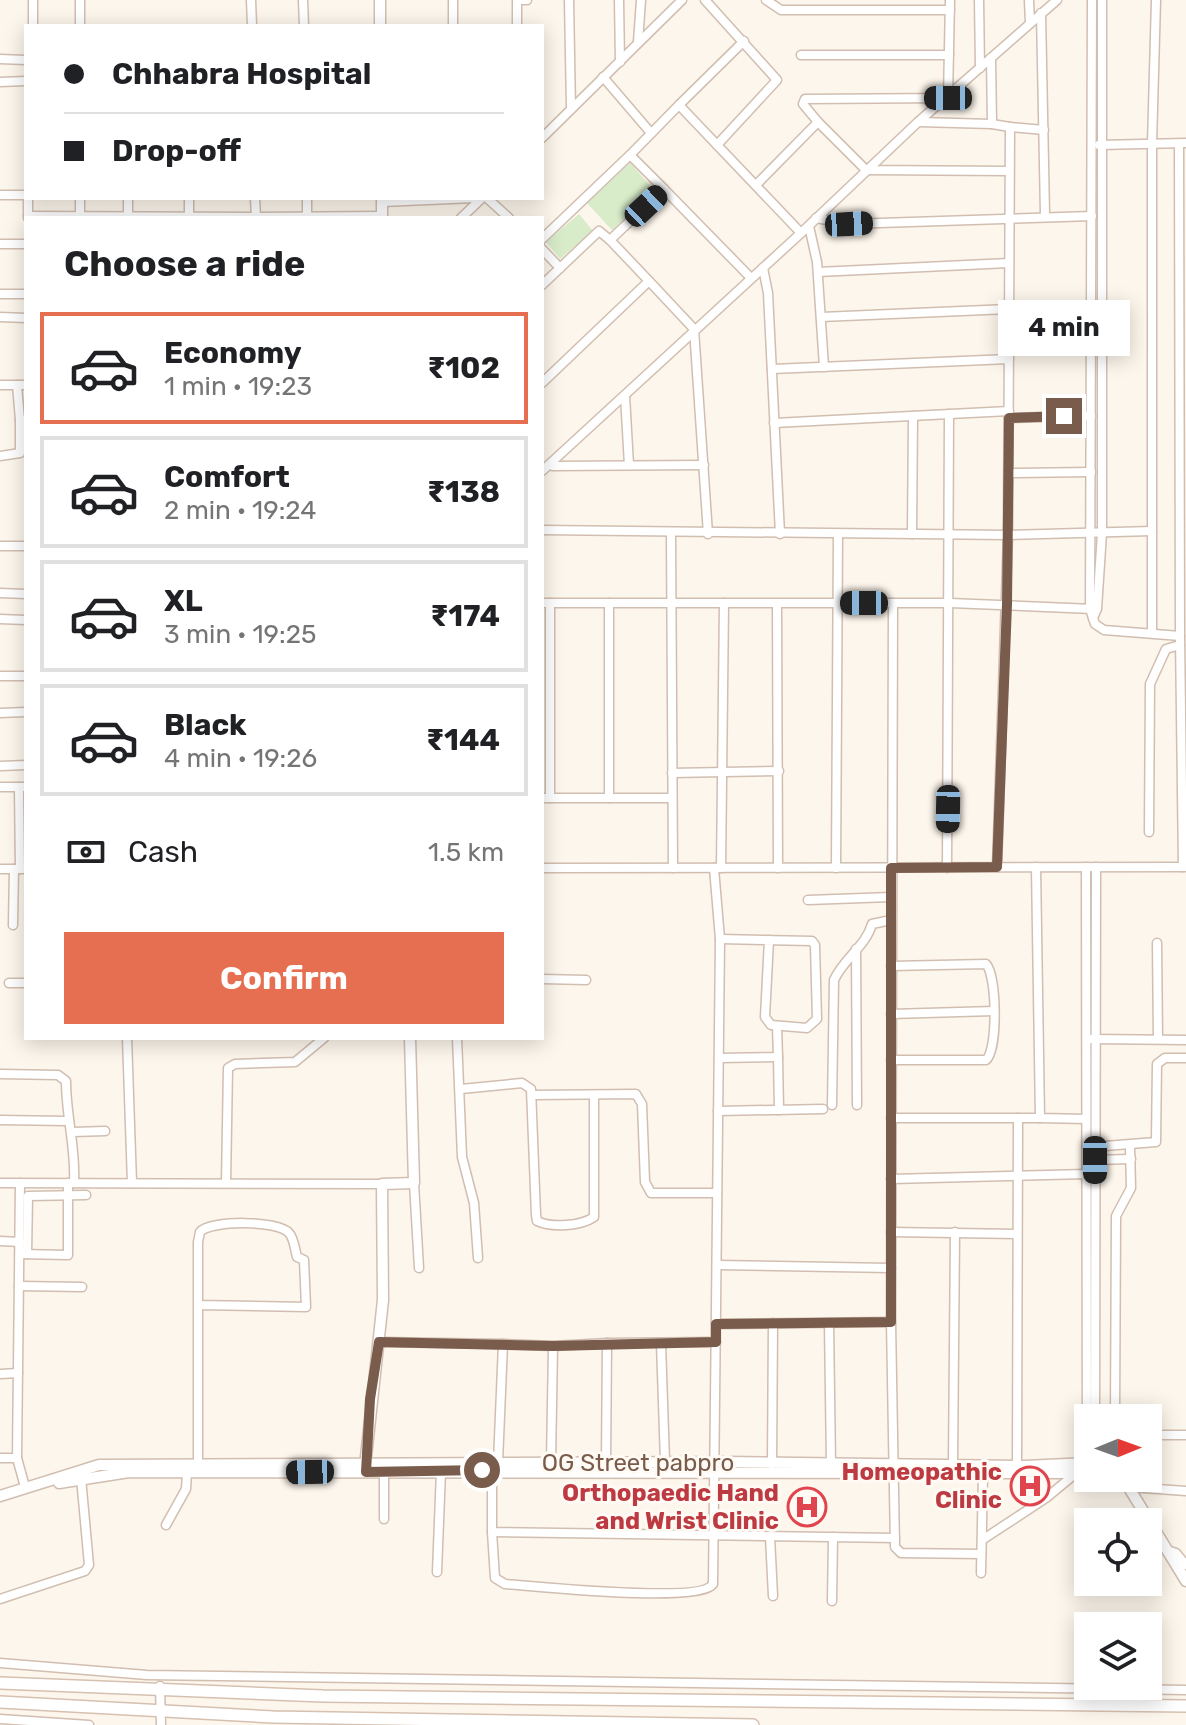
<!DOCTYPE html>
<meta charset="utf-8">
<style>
:root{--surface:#fff;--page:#f2f2f2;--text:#202124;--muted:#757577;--line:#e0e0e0;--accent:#e76f51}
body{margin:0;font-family:Rubik,sans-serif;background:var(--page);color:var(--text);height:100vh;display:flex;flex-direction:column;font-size:30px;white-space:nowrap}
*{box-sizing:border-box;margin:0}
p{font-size:26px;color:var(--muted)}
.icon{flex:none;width:44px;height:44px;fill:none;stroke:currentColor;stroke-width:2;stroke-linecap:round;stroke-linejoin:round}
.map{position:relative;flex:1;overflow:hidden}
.side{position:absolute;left:24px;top:216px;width:520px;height:824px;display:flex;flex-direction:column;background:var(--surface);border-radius:0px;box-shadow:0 4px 20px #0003}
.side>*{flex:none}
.guide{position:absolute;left:24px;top:24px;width:520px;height:176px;border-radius:0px;box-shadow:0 4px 20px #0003;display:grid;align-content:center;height:176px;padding:0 40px;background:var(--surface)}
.needle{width:52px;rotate:89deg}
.tools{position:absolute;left:1074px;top:1404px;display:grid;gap:16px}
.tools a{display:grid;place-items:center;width:88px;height:88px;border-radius:0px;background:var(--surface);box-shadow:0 4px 20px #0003;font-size:40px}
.end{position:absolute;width:36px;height:36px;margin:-18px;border:10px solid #7a5c4d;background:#fff;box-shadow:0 0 0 4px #fff}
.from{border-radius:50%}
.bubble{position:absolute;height:56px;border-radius:0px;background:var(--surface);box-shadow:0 4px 20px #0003;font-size:26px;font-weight:700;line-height:56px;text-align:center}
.car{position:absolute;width:24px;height:48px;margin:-24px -12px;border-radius:10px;box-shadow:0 0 6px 2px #0007;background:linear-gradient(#222 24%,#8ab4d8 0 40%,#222 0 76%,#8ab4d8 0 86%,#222 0)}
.guide b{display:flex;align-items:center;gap:28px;height:76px;font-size:30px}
.guide b+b{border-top:2px solid var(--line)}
.guide i{width:20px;height:20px;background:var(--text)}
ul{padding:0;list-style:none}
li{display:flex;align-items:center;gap:24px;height:112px;margin:0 16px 12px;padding:0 24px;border:4px solid var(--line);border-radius:0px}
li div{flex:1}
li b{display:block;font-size:30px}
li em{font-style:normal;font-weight:700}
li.on{border-color:var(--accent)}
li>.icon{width:72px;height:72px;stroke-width:1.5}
h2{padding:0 40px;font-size:36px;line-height:96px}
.pay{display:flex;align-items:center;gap:20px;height:88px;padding:0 40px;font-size:30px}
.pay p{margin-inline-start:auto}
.action{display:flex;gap:16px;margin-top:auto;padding:16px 40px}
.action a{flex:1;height:92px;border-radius:0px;background:var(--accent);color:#fff;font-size:32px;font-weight:700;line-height:92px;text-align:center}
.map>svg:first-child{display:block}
</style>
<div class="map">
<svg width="1186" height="1725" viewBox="0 0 1186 1725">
<rect width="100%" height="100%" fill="#fdf6ec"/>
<!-- green -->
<g fill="#d8ecc9">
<polygon points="630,163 655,191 612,230 587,203"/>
<polygon points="579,214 593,231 560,259 546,242"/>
</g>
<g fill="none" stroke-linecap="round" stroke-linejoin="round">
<defs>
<g id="minor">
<polyline points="33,0 33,26"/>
<polyline points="80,0 80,26"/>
<polyline points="251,0 252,26"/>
<polyline points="303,0 304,26"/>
<polyline points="453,0 453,26"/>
<polyline points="569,0 571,109"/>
<polyline points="619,0 620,62"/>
<polyline points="705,0 777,80 717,145"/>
<polyline points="766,0 781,10 950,10"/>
<polyline points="979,0 980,68"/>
<polyline points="1029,0 1030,23"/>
<polyline points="1092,0 1090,609 1095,624 1104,630 1180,636 1183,867"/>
<polyline points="1041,13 1045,215"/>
<polyline points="517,26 517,0 527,0"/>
<polyline points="638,42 641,0"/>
<polyline points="801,55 949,55"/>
<polyline points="991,58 992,124 1010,127 1008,535 997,867"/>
<polyline points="0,59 26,60"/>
<polyline points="603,77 651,133"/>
<polyline points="0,82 26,81"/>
<polyline points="679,105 744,41"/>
<polyline points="818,122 803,104 805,99 948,98 950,0"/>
<polyline points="919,122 992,124"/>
<polyline points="1010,127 1044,130"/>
<polyline points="542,138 682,0"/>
<polyline points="1179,144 1180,636"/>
<polyline points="1099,145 1186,143"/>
<polyline points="756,185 818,122 866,170 1009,171"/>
<polyline points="664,189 751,278"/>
<polyline points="0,195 26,195"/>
<polyline points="28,198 28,218"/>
<polyline points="255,198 256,217 382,216"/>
<polyline points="307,198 307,218"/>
<polyline points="487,198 509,218"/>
<polyline points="382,202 474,198"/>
<polyline points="28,216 256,217"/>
<polyline points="189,217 189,198"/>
<polyline points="80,218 80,198"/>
<polyline points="128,218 128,198"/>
<polyline points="461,218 482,198"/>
<polyline points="816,218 849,224 1092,216"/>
<polyline points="809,226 817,262 824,367"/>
<polyline points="801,233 918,122 1057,0"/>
<polyline points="542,239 630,155 664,189 610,240 599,231 542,285"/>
<polyline points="0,244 26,244"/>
<polyline points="542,249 560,268"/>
<polyline points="763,268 768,293 780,534"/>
<polyline points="818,272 1009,263"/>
<polyline points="649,281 694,329 708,534"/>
<polyline points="0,294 26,294"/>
<polyline points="0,317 26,318"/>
<polyline points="821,317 1009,309"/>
<polyline points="772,369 1009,359"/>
<polyline points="542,383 649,281 610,240"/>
<polyline points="0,385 26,385"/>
<polyline points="17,385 20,420"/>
<polyline points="625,396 629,465"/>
<polyline points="1009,418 1091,416"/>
<polyline points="774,423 1009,411"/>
<polyline points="0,456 20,453 20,420 26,420"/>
<polyline points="553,466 704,465"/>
<polyline points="542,471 801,233 679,105 630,155"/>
<polyline points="1009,473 1091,472"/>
<polyline points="542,530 1008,535 1152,531"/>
<polyline points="671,534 673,868"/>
<polyline points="912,534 913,416"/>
<polyline points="0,546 26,546"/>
<polyline points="0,593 26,594"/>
<polyline points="542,603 950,603 1093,609"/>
<polyline points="550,603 550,798"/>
<polyline points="893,603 891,1322 895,1547 901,1553 981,1554"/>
<polyline points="777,604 778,868"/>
<polyline points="1093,618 1097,609 1102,533 1102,0"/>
<polyline points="0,619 26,620"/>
<polyline points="1152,633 1152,144 1156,0"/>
<polyline points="0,676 26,676"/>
<polyline points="0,713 26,712"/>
<polyline points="0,766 26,765"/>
<polyline points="672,773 779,771"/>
<polyline points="0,787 26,787"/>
<polyline points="19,787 20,869"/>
<polyline points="542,798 672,798"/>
<polyline points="609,798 609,603"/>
<polyline points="1149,832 1150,684 1166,649 1180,645"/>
<polyline points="1036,867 1040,1118 1086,1119"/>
<polyline points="1086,867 1087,1463"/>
<polyline points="542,868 1185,867"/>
<polyline points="721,868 724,603"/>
<polyline points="836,868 838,534"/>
<polyline points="947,868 949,414"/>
<polyline points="0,869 26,869"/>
<polyline points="808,900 891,897"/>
<polyline points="13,925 14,869"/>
<polyline points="720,939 812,941 815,945 817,1019 807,1028 771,1025 765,1017 769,940"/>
<polyline points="1157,943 1158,1039"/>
<polyline points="856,949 857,1105"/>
<path d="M891,966L986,964C997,975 998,1050 986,1060H891"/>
<polyline points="542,979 586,980"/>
<polyline points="9,983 26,983"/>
<polyline points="891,1014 994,1011"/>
<polyline points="127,1038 132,1183"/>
<polyline points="457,1038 462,1157 474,1203 478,1258"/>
<polyline points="1091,1039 1186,1040"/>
<polyline points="778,1057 779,1110"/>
<polyline points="719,1058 778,1057 777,1027"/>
<path d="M0,1074L58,1075L66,1081C66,1117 76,1147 74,1183"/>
<path d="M461,1089L522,1083L531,1089L536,1215L537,1221C552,1228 581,1226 594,1217V1095"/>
<polyline points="533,1095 636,1094 642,1104 645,1182 651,1193 717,1193"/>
<path d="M832,1105L834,980C844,958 866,946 872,924L891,920"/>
<polyline points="718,1111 823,1109"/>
<polyline points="891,1118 1040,1118"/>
<polyline points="0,1120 67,1121"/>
<polyline points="73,1132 105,1131"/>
<polyline points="1092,1147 1156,1142 1157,1064 1165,1058 1186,1058"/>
<polyline points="1091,1160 1131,1159"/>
<polyline points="891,1179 1087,1174"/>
<polyline points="0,1183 382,1184"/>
<polyline points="20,1183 17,1458 25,1487"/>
<polyline points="226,1183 228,1068 235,1064 295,1062 324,1038"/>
<polyline points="414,1183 419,1268"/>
<polyline points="891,1232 1017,1234"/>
<polyline points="0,1241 20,1242"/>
<polyline points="20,1254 68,1255 68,1183"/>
<polyline points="27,1254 28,1196 86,1195"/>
<polyline points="717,1265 891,1268"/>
<polyline points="19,1286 82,1287"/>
<polyline points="829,1323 831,1464"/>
<polyline points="716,1324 891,1322"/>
<polyline points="379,1342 503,1344"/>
<polyline points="661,1343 665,1462"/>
<polyline points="0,1374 18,1373"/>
<polyline points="1095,1418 1096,867"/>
<polyline points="1115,1418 1116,1216 1131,1188 1130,1147"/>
<polyline points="1148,1435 1186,1435"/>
<polyline points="0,1458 17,1458"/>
<polyline points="498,1462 503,1344 553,1346"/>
<polyline points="551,1462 553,1346 607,1343"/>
<polyline points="606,1463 607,1343 716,1342"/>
<polyline points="953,1463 955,1232"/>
<polyline points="772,1464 773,1323"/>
<polyline points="1017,1466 1018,1118"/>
<path d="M198,1468V1242L200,1232C210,1220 278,1220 289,1233C294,1238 295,1250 297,1257L304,1260L306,1307L198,1305"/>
<polyline points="492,1470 492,1532 895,1538"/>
<polyline points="384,1472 384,1519"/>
<polyline points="1129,1487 1186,1491"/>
<polyline points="166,1525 186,1489 187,1473"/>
<path d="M492,1532L495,1578L505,1584C535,1586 701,1604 713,1584L720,939L714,868"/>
<polyline points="770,1537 773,1596"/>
<polyline points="982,1540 1046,1498 1075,1474"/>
<polyline points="1167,1550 1176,1553 1186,1565"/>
<polyline points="437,1572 441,1471"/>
<polyline points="981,1573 983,1475"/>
<polyline points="0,1599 85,1571 89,1565 81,1478"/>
<polyline points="832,1601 833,1537"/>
<polyline points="0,1663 147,1675 1186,1690"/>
<polyline points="160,1686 161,1725"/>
<polyline points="0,1719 89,1725"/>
</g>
<g id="tertiary">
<polyline points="380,0 380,26"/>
<polyline points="382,198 382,218"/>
<polyline points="365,1466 383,1300 382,1184 414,1183 410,1038"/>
<polyline points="1123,1478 1186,1581"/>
<polyline points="59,1483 129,1472 1088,1473"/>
<polyline points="0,1496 99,1465 727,1462 1025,1466 1088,1463"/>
</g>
<g id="secondary">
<polyline points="0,1683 323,1696 1186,1706"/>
<polyline points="0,1702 273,1717 753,1725"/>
</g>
</defs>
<!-- minor casing -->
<use href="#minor" stroke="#d1beb0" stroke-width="11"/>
<!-- tertiary casing -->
<use href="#tertiary" stroke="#d1beb0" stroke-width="13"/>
<!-- secondary casing -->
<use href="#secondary" stroke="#d6c0b0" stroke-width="14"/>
<!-- minor -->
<use href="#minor" stroke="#fff" stroke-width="8"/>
<!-- tertiary -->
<use href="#tertiary" stroke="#fff" stroke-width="10"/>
<!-- secondary -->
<use href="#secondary" stroke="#fff" stroke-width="11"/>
</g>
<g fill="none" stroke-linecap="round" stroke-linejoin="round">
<!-- route -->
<polyline stroke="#7a5c4d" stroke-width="10" points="482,1470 366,1472 370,1399 379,1342 553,1346 716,1342 716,1324 891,1322 891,868 997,867 1007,604 1009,418 1064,416"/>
</g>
<!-- icons -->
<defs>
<symbol id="hospital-ring" viewBox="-11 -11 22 22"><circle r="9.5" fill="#fffaf3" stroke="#e0444e" stroke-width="1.5"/><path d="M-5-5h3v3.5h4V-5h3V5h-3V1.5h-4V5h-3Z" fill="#e0444e"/></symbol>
</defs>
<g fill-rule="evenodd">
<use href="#hospital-ring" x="1008" y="1464" width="44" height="44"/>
<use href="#hospital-ring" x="785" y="1485" width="44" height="44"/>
</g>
<g text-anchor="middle" stroke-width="6" stroke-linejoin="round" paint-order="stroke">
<!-- street labels -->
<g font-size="24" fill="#7a5c4d" stroke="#fffaf3">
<text x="638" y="1471">OG Street pabpro</text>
</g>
<!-- health labels -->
<g font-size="24" font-weight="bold" fill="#be3a42" stroke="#fffaf3" text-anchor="end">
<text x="1002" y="1480">Homeopathic<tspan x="1002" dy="28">Clinic</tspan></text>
<text x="779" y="1501">Orthopaedic Hand<tspan x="779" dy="28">and Wrist Clinic</tspan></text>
</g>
</g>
</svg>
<div class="tools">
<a><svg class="needle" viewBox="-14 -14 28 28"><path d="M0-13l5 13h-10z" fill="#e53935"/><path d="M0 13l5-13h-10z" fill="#757577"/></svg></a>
<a><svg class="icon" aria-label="locate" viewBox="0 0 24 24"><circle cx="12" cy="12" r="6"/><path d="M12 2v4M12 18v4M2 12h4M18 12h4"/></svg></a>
<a><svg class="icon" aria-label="layers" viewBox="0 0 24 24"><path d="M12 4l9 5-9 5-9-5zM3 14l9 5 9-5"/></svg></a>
</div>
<i class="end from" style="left:482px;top:1470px"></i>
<i class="end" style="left:1064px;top:416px"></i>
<div class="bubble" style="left:998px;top:300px;width:132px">4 min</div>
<i class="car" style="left:948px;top:98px;rotate:270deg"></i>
<i class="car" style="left:646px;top:206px;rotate:47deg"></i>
<i class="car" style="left:849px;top:224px;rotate:87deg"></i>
<i class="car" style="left:864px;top:603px;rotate:270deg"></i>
<i class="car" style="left:948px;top:809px;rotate:181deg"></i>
<i class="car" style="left:1095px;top:1160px;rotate:180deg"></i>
<i class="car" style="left:310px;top:1472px;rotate:269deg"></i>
<div class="guide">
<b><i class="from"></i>Chhabra Hospital</b>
<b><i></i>Drop-off</b>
</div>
<section class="side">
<h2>Choose a ride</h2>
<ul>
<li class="on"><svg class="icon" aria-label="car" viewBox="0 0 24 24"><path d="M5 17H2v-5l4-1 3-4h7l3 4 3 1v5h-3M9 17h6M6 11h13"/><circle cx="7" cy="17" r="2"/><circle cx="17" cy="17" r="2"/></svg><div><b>Economy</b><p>1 min · 19:23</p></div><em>₹102</em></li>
<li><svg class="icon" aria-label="car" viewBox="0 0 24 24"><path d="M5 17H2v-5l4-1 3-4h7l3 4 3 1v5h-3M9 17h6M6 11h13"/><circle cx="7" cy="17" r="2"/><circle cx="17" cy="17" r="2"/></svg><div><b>Comfort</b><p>2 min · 19:24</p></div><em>₹138</em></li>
<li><svg class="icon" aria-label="car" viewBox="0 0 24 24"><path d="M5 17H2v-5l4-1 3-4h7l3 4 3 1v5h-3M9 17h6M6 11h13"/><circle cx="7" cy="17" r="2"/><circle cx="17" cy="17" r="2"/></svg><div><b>XL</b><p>3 min · 19:25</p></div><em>₹174</em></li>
<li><svg class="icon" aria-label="car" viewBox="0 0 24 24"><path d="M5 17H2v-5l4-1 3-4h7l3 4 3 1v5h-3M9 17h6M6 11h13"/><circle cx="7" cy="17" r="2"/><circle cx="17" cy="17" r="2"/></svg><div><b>Black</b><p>4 min · 19:26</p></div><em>₹144</em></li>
</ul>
<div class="pay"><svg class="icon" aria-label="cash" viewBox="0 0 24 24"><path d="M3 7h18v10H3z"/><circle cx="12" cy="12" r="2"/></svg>Cash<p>1.5 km</p></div>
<div class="action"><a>Confirm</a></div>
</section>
</div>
